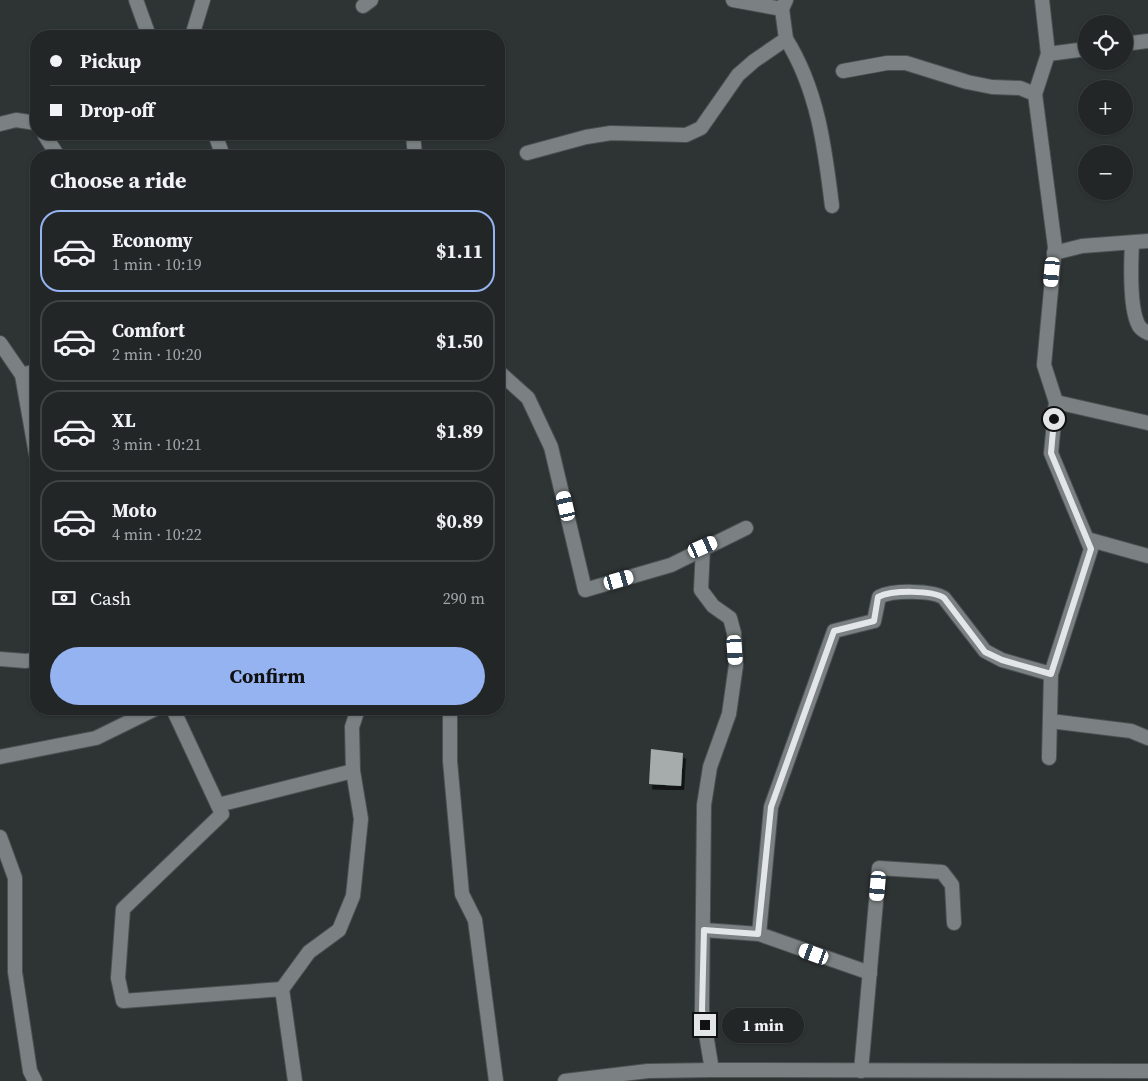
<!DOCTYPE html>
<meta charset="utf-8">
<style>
:root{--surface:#222627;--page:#2a2e2f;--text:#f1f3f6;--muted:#a2a5a7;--line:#3f4344;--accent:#95b2f1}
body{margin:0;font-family:"Source Serif 4",serif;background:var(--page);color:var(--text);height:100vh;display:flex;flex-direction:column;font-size:19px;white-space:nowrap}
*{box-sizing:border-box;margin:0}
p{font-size:16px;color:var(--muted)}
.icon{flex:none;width:28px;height:28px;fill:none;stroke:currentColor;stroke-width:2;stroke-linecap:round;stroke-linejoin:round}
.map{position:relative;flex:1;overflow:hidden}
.side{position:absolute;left:30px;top:150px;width:475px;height:565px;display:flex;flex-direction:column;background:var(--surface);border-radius:20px;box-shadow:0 1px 4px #0004,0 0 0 1px var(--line)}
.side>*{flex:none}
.hud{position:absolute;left:30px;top:30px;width:475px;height:110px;border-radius:20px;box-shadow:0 1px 4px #0004,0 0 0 1px var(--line);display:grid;align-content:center;height:110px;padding:0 20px;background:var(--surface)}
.controls{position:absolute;left:1078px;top:15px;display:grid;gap:10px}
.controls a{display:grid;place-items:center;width:55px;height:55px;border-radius:50%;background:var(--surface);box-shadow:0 1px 4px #0004,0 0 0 1px var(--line);font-size:25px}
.end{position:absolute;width:22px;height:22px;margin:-11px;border:6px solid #e3e6e7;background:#111;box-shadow:0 0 0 2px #111}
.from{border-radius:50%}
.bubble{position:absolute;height:35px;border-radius:18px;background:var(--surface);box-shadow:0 1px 4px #0004,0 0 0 1px var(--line);font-size:16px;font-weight:700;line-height:35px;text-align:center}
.car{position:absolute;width:15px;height:30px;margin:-15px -8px;border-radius:6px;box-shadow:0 0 4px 1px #0007;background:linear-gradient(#fff 24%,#345 0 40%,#fff 0 76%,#345 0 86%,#fff 0)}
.hud b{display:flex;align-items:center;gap:18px;height:48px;font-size:19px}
.hud b+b{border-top:1px solid var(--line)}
.hud i{width:12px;height:12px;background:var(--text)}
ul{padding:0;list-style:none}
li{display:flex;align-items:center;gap:15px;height:82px;margin:0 10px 8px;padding:0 10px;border:2px solid var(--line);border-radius:20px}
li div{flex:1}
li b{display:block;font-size:19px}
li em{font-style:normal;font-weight:700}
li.active{border-color:var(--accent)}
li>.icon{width:45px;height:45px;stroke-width:1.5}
h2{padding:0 20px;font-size:22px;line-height:60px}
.pay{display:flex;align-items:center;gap:12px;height:55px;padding:0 20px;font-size:19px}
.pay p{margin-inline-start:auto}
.primary-button{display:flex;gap:10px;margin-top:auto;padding:10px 20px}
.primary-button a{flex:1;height:58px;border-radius:30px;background:var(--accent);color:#111;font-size:20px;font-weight:700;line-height:58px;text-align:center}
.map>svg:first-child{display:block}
</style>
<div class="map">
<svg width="1148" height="1081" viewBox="0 0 1148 1081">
<defs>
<filter id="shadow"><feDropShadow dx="3" dy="5.5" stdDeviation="0" flood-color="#0009"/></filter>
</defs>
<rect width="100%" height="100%" fill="#2e3334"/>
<!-- building -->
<polygon fill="#a6acab" filter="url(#shadow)" points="651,749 683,753 681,786 649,784"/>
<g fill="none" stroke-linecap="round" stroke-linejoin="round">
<defs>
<g id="minor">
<polyline points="136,0 149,36"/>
<polyline points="733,0 782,9"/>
<polyline points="1042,0 1048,54 1086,49"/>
<polyline points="363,6 371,0"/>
<polyline points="192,36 203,0"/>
<path d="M786,39C818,90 825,149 832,206"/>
<polyline points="1124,44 1148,41"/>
<polyline points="1048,54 1035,94 1055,247 1044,365 1056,402"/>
<polyline points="843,71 887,63 906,63 967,82 992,87 1020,88 1035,94"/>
<polyline points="0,124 16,120 36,123"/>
<polyline points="44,134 58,156"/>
<polyline points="215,134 223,156"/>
<polyline points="413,134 415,156"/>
<polyline points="527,153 586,137 611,133 686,135 701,128 738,75 754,61 786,39 782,9 786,0"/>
<path d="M1132,243C1131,263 1129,309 1139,326C1141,329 1144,331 1148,333"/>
<polyline points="1054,253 1082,246 1148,241"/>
<polyline points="0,343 22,375 36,454"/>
<polyline points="499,372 528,398 551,447 585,590 671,565 746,528"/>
<polyline points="22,375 36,371"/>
<polyline points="1087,539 1148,556"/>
<polyline points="703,547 701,590 713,606 730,618 734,633 736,665 729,714 710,767 704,805 702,1010 712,1070"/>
<polyline points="0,659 26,661 36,659"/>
<polyline points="173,709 222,814 123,909 118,978 123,1001 282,989 295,1081"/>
<polyline points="450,709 450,761 462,894 475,920 496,1081"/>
<polyline points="1050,721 1131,731 1148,738"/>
<polyline points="0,757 96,738 155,709"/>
<polyline points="1049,758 1051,674 1091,549 1051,453 1056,402 1148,423"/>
<polyline points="353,771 352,727 358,709"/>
<polyline points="218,805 353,771 361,819 353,896 339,930 309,952 282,989"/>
<polyline points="0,837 15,878 15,972 30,1071 35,1081"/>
<polyline points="704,930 759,934 870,973"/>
<path d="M759,934L771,807L834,631L874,621L879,597C892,590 932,590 944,598L985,651L1002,660L1051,674"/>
<polyline points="861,1071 879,868 942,872 952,885 954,923"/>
<polyline points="565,1081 648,1071 712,1070 1148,1071"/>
</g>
</defs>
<!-- minor casing -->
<use href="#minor" stroke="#4b5051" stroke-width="16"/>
<!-- minor -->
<use href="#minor" stroke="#7b8182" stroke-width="14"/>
</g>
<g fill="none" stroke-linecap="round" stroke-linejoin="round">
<!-- route -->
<path stroke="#e3e6e7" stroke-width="6" d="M705,1025L702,1010L704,930L758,934L771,807L834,631L874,621L878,597C892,590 932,590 944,598L985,652L1002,660L1051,674L1091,549L1051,453L1054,419"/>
</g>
</svg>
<div class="controls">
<a><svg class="icon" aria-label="locate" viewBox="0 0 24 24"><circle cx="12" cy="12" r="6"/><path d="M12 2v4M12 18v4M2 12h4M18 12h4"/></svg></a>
<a>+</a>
<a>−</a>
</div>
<i class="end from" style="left:1054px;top:419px"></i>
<i class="end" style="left:705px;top:1025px"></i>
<div class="bubble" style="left:722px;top:1008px;width:82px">1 min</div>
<i class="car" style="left:1052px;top:272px;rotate:185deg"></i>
<i class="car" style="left:566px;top:506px;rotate:347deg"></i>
<i class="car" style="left:703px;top:547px;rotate:66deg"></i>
<i class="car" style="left:619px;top:580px;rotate:74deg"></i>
<i class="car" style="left:735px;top:650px;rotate:176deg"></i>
<i class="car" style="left:878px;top:886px;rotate:185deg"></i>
<i class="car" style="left:814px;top:954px;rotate:290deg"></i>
<div class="hud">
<b><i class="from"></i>Pickup</b>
<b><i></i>Drop-off</b>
</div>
<section class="side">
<h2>Choose a ride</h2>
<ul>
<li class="active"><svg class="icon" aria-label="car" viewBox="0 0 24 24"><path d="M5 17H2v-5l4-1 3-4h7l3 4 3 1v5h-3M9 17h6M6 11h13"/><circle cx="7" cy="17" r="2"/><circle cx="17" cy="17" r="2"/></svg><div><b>Economy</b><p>1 min · 10:19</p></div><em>$1.11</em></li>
<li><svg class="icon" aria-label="car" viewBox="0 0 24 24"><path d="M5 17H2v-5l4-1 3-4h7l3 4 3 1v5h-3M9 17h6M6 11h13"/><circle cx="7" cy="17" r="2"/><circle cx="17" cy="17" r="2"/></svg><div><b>Comfort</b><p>2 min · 10:20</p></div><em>$1.50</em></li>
<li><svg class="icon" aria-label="car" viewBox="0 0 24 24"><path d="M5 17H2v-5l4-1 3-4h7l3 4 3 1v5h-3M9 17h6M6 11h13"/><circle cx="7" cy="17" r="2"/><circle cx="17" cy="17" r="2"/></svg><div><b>XL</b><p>3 min · 10:21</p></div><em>$1.89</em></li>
<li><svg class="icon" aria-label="car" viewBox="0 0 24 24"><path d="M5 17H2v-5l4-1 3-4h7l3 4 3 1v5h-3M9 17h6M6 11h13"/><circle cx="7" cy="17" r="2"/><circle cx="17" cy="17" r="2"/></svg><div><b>Moto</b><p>4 min · 10:22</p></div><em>$0.89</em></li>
</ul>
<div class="pay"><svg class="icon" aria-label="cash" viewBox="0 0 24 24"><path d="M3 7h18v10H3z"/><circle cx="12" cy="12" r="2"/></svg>Cash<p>290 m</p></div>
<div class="primary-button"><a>Confirm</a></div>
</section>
</div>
